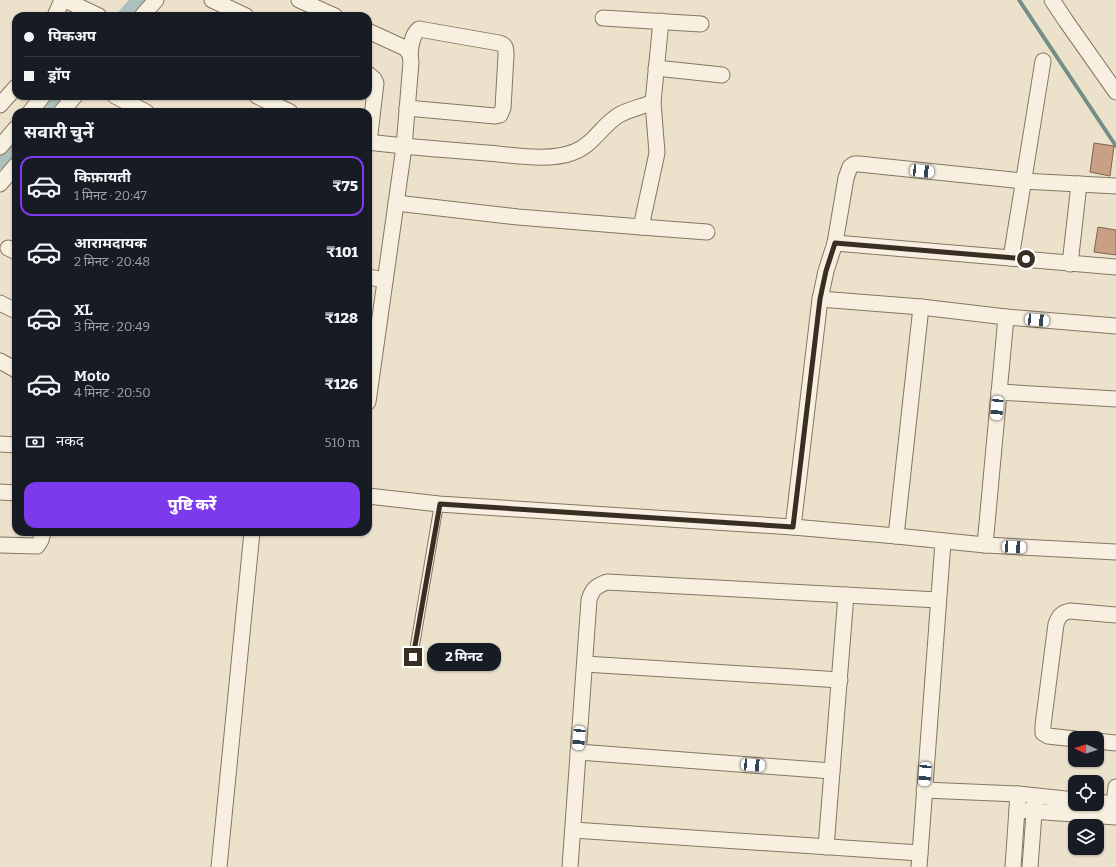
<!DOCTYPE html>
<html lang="hi">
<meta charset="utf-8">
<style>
:root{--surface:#171b24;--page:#20242c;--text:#f1f3f6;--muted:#9ea1a6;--line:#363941;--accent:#7c3aed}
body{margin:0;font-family:Bitter,"Noto Sans Devanagari",serif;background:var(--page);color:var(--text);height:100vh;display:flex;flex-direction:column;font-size:15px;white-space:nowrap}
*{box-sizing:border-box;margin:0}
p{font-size:13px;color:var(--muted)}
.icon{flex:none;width:22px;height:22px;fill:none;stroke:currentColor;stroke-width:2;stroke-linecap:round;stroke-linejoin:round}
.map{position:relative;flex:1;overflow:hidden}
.details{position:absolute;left:12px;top:108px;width:360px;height:428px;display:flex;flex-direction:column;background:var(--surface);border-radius:12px;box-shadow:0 1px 3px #0004}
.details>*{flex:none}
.guide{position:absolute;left:12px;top:12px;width:360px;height:88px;border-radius:12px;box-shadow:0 1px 3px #0004;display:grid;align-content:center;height:88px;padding:0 12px;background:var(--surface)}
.needle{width:26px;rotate:274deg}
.fabs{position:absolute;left:1068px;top:731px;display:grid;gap:8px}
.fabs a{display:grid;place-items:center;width:36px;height:36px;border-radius:8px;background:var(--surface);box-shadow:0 1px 3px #0004;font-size:20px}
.end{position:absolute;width:18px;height:18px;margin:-9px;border:5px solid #3a2e23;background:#fff;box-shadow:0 0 0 2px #fff}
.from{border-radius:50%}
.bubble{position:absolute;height:28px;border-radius:12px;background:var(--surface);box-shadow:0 1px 3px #0004;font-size:13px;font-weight:800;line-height:28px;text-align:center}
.car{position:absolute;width:12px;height:24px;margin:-12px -6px;border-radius:5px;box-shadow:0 0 3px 1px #0007;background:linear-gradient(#fff 24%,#345 0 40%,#fff 0 76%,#345 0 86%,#fff 0)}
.guide b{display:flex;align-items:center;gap:14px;height:38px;font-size:15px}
.guide b+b{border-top:1px solid var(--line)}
.guide i{width:10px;height:10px;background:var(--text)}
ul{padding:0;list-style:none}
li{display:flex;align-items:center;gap:12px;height:60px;margin:0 8px 6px;padding:0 4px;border:2px solid transparent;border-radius:12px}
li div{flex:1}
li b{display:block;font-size:15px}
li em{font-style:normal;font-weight:800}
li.current{border-color:var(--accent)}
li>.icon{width:36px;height:36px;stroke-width:1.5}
h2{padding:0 12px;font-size:18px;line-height:48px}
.pay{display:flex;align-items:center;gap:10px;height:44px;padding:0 12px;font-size:15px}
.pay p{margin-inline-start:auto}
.primary-button{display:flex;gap:8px;margin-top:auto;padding:8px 12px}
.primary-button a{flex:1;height:46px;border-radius:12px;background:var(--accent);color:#fff;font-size:16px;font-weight:800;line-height:46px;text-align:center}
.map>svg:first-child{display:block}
</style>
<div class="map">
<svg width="1116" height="867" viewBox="0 0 1116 867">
<rect width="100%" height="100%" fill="#ece2cc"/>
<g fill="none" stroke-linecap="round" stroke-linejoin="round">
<!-- stream -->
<polyline stroke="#738f88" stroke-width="4" points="1019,0 1116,146"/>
<!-- canal -->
<g stroke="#acc1bb" stroke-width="14">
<polyline points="124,16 138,0"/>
<polyline points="42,112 56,96"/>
<polyline points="0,162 16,143"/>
</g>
</g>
<!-- building -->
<g fill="#c7a085" stroke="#856049">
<polygon points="1094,143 1114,146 1110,176 1090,172"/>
<polygon points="1098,227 1116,230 1116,255 1094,252"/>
</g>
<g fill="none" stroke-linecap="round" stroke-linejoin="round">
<defs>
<polyline id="lane" points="413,657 439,504"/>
<g id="street">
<polyline points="65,0 99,16"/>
<polyline points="212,0 246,16"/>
<polyline points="299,0 335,16"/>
<polyline points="1052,0 1066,21 1116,92"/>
<polyline points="55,16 62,0"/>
<polyline points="142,16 156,0"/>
<polyline points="603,18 701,24"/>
<polyline points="368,31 405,48 410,54 411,62 404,147 368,402"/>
<polyline points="656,68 722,75"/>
<polyline points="368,74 374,79 376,83 369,142"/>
<polyline points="115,96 146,112"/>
<polyline points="257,96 290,112"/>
<polyline points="0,105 16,87"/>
<path d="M407,108L495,116L500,115L503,108L506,55C506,48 506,45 499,43L419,29C412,34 411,45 410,54"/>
<polyline points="30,112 43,96"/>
<polyline points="61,112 75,96"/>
<path d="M368,142C407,147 447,150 487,153C513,155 549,162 574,152C593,145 602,125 619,115C629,109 642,107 653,102L661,21"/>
<polyline points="0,147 16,128"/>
<polyline points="0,184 16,165"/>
<polyline points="396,203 518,217 641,227 657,153 653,102"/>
<polyline points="641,227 707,232"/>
<polyline points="835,243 1116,267"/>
<polyline points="8,248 16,252"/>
<polyline points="1011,258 1043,61"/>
<polyline points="1070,264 1079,184"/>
<polyline points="368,277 385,280"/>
<polyline points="820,299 826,271 835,243 846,178 850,167 854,164 859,164 1023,181 1116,186"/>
<polyline points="0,303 16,311"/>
<polyline points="0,361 16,370"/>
<polyline points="999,392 1116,399"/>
<polyline points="0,444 16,445"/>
<polyline points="0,492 16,493"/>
<polyline points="368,496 439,504 793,527 896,536 985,545 1116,552"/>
<polyline points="793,527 820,299 921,307 1006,317 1116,326"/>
<polyline points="896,536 921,307"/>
<polyline points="0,545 37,546 41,540 43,532"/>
<polyline points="985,545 1006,317"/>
<polyline points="585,664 840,680"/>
<path d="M1075,739L1048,736L1043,733V725L1056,624C1059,616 1061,613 1070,611L1116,615"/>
<polyline points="1097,741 1116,743"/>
<polyline points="578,752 832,771"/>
<polyline points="924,790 1018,794"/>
<polyline points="1097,802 1116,804"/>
<polyline points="1114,804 1116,787"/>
<polyline points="1017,810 1116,817"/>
<polyline points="573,830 920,853"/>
<polyline points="826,847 846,595"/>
<polyline points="219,867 252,532"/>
<path d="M570,867L589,600C592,589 596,586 607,582L938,600"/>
<polyline points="919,867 943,542"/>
<polyline points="1013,867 1018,794 1075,800"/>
<polyline points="1030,867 1035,800"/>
</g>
</defs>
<!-- lane casing -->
<use href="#lane" stroke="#887561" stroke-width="10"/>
<!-- street casing -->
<use href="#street" stroke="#887561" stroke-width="17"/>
<!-- lane -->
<use href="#lane" stroke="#f7efdf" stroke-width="8"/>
<!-- street -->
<use href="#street" stroke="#f7efdf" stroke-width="15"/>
</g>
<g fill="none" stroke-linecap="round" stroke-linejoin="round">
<!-- route -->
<polyline stroke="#3a2e23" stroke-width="5" points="413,657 440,504 793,527 820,299 826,271 835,243 1026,259"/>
</g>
</svg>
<div class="fabs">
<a><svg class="needle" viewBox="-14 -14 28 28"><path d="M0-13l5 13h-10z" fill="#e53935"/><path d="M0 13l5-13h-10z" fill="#9ea1a6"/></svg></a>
<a><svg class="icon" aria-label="locate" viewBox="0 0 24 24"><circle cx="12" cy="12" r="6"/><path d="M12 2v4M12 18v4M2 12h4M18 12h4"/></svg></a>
<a><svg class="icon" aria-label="layers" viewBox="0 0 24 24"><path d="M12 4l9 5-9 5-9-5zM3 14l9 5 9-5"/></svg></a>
</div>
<i class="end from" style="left:1026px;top:259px"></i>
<i class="end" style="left:413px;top:657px"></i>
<div class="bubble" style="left:427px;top:643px;width:74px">2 मिनट</div>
<i class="car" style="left:922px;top:171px;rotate:96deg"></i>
<i class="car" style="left:1037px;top:320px;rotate:95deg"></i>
<i class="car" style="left:997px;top:408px;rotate:185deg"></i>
<i class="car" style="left:1014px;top:547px;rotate:93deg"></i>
<i class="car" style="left:579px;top:738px;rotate:185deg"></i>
<i class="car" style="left:753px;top:765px;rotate:94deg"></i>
<i class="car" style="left:925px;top:774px;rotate:184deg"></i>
<div class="guide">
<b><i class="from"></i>पिकअप</b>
<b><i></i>ड्रॉप</b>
</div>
<section class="details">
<h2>सवारी चुनें</h2>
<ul>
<li class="current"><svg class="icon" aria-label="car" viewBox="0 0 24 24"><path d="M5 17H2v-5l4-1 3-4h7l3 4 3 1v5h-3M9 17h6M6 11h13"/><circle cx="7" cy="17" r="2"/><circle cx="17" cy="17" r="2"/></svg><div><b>किफ़ायती</b><p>1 मिनट · 20:47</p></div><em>₹75</em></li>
<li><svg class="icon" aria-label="car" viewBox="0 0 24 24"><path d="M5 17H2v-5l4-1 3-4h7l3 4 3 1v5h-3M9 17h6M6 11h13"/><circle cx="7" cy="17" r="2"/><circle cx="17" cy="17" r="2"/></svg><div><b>आरामदायक</b><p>2 मिनट · 20:48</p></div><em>₹101</em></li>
<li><svg class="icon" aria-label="car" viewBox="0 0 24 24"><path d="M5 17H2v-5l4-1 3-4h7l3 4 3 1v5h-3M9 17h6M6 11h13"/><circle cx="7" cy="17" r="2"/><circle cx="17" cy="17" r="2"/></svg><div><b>XL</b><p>3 मिनट · 20:49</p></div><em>₹128</em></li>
<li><svg class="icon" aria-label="car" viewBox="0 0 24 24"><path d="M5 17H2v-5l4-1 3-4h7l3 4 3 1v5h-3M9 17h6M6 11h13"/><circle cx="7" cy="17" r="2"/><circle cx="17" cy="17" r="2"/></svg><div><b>Moto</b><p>4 मिनट · 20:50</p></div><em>₹126</em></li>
</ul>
<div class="pay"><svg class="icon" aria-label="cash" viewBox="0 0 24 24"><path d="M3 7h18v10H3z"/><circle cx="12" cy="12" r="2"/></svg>नकद<p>510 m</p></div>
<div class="primary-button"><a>पुष्टि करें</a></div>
</section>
</div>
